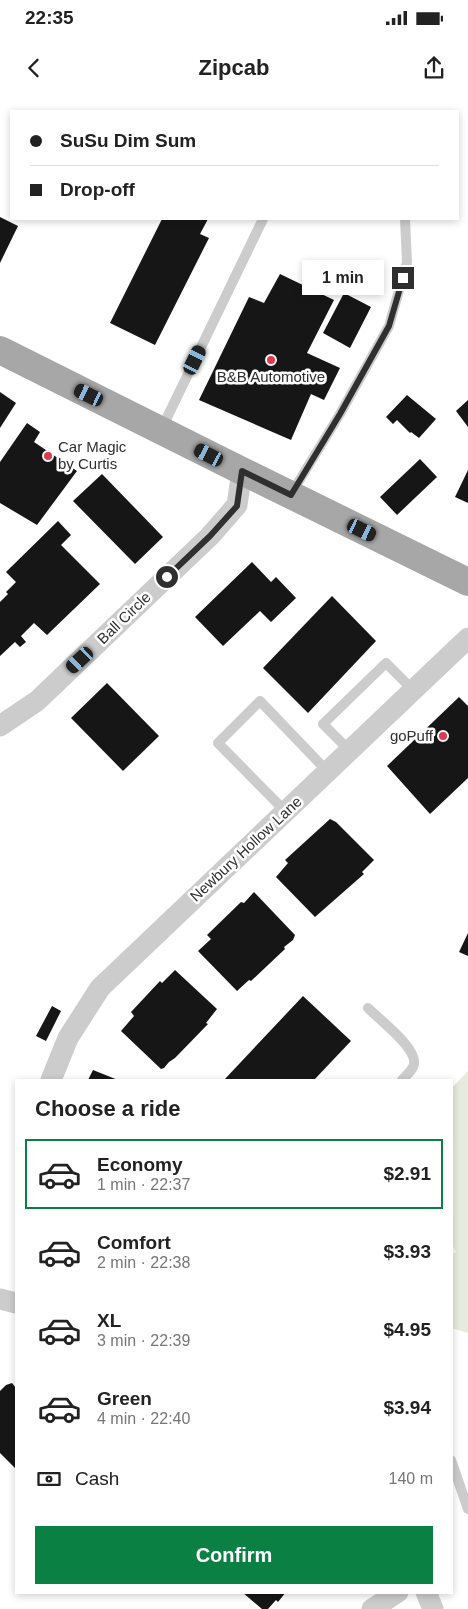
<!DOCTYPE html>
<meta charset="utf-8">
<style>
:root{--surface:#fff;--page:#f6f6f6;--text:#222;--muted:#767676;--line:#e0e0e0;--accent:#0b8043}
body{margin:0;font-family:Arial,sans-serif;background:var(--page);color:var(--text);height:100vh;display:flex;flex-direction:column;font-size:19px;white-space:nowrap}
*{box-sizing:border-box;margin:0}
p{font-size:16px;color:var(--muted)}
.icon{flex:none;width:28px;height:28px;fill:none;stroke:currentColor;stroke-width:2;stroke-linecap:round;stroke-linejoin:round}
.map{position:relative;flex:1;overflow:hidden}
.details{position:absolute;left:15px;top:979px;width:438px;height:515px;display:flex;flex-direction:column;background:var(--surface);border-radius:0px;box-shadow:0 2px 8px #0003}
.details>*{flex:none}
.hud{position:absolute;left:10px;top:10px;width:449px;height:110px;border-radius:0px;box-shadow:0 2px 8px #0003;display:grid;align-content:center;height:110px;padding:0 20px;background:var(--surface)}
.end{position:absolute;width:22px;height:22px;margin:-11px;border:6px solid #2f2f2f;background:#fff;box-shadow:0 0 0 2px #fff}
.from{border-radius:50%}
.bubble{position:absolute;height:35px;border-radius:0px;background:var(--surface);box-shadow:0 2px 8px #0003;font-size:16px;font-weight:800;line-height:35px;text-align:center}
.car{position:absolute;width:15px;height:30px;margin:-15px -8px;border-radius:6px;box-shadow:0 0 4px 1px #0007;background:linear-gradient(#222 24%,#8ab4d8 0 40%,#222 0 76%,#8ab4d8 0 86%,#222 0)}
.hud b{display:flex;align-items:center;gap:18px;height:48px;font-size:19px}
.hud b+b{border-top:1px solid var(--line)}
.hud i{width:12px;height:12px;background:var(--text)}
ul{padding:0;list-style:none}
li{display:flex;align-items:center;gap:15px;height:70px;margin:0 10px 8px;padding:0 10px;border:2px solid transparent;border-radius:0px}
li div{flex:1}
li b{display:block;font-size:19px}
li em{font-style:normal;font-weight:800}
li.current{border-color:var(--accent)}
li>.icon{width:45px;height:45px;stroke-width:1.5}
h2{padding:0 20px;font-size:22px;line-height:60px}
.pay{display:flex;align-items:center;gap:12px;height:55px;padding:0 20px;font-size:19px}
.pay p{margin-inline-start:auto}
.action{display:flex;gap:10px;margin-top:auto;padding:10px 20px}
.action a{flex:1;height:58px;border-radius:0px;background:var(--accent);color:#fff;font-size:20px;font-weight:800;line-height:58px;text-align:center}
.status{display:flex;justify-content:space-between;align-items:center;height:35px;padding:0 25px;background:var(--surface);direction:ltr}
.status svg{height:14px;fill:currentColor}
header{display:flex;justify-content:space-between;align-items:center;height:65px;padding:0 20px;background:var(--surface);font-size:22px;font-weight:800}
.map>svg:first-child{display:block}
</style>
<div class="status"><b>22:35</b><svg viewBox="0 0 49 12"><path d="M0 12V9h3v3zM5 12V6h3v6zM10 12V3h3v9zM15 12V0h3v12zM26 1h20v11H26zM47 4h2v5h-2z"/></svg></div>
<header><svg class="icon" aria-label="back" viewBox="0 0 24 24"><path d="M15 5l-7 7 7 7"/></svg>Zipcab<svg class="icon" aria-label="share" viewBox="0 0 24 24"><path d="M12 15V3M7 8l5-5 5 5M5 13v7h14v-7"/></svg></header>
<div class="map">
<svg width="468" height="1509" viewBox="0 0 468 1509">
<rect width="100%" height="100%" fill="#fff"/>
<!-- green -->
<polygon fill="#e6ebdd" points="468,971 468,1233 451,1228 451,1154 456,1152 451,1143 451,989"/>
<!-- building -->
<g fill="#161616">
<polygon points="0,117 18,126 0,163"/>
<polygon points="162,119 208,119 200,134 209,138 155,245 110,223"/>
<polygon points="280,174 334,200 307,253 340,268 324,300 311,294 291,340 199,300 249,197 264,203"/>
<polygon points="344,193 371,207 350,248 323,233"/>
<polygon points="0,292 16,303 0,328"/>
<polygon points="407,295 436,319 419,338 411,332 410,333 397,320 393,324 386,317"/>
<polygon points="468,300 468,327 456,311"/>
<polygon points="27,323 40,332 34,342 77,371 37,425 0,403 0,362"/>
<polygon points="420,359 437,377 397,415 380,397"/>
<polygon points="468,370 468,403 455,397"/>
<polygon points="102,374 163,437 135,464 73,401"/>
<polygon points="58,421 71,435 61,445 100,484 47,535 34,523 21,536 26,542 20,547 15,542 0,556 0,502 8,494 6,492 16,482 6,472"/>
<polygon points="252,462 271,482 276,477 296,498 271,522 260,511 223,546 195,517"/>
<polygon points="332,496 376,541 308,613 263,568"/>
<polygon points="107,583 159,636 123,671 71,618"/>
<polygon points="459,597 468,606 468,678 430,714 387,666"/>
<polygon points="330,719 336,722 374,760 362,772 364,774 315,817 276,777 288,763 285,760"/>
<polygon points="254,792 295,835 293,840 284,847 285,849 251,881 249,880 237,891 198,851 211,839 207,835 241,802 244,803"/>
<polygon points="468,833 468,856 459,852"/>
<polygon points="175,870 217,909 206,923 208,924 175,958 169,962 164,968 161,969 121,931 134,916 131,912 160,881 162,883"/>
<polygon points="303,896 351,941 314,980 224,980"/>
<polygon points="52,906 61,911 46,941 36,936"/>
<polygon points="93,970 118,980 88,980"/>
<polygon points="12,1283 16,1288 16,1369 0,1353 0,1291 6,1285"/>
<polygon points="242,1492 286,1492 278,1502 276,1500 268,1509 262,1509"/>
</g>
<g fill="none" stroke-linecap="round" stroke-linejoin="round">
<!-- service -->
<g stroke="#ccc" stroke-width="10">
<polyline points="161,330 263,119"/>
<polyline points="291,394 340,314 389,226 407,162 405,119"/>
<polyline points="350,651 323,624 386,563 414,591"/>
<polyline points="286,712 218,643 260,601 328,672"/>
<path d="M368,908C380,920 417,948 414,964C413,970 406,976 402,980"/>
<polyline points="451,1360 468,1409"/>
</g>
<!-- minor -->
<g stroke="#ccc" stroke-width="21">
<polyline points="0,626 37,601 210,436 237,405 242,371"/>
<polyline points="51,980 68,938 100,888 468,538"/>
<polyline points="0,1199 16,1203"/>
<polyline points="426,1492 433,1509"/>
<polyline points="372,1509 398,1492"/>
</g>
<!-- primary -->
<polyline stroke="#a7a7a7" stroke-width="28" points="0,250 242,371 468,482"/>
</g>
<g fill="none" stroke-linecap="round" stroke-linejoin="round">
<!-- route -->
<polyline stroke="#2f2f2f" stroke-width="6" points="167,477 210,436 237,406 242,371 291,395 340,314 389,226 403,178"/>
</g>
<!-- markers -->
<g fill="#df3850" stroke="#fff" stroke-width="2">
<circle cx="271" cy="260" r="5"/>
<circle cx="48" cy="356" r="5"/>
<circle cx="443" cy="636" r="5"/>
</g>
<g text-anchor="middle" stroke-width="5" stroke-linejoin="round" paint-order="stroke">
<!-- poi labels -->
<g font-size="15" fill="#2f2f2f" stroke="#fff">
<text x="271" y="282">B&amp;B Automotive</text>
<text x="58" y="352" text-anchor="start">Car Magic<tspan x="58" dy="17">by Curtis</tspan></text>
<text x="433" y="641" text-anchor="end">goPuff</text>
</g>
<!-- street labels -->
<g font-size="15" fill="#2f2f2f" stroke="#fff">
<text transform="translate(124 518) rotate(-44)" y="5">Ball Circle</text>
<text transform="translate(246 749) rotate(-43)" y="5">Newbury Hollow Lane</text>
</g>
</g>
</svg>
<i class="end from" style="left:167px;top:477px"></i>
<i class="end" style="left:403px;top:178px"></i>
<div class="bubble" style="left:302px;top:160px;width:82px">1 min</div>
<i class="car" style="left:195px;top:260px;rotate:26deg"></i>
<i class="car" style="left:89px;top:295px;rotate:296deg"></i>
<i class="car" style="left:209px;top:355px;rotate:297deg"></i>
<i class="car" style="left:362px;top:430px;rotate:116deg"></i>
<i class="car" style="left:80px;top:560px;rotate:227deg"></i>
<div class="hud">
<b><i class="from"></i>SuSu Dim Sum</b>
<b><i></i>Drop-off</b>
</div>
<section class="details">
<h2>Choose a ride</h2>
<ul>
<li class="current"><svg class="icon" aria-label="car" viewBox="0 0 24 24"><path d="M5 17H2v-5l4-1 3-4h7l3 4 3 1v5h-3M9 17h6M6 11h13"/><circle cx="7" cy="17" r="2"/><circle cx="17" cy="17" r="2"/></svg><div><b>Economy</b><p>1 min · 22:37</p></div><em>$2.91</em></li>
<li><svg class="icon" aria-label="car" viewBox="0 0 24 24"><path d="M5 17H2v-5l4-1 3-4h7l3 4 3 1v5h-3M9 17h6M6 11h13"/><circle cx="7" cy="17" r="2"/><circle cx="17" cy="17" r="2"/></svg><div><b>Comfort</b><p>2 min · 22:38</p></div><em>$3.93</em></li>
<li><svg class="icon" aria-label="car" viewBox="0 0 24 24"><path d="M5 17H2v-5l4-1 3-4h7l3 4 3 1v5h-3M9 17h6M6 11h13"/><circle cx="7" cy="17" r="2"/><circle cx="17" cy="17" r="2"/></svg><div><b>XL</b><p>3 min · 22:39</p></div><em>$4.95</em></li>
<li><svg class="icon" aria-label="car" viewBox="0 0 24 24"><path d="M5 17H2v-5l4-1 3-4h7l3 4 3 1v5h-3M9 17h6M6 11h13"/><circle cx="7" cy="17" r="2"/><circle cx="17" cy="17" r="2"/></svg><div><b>Green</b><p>4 min · 22:40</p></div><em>$3.94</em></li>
</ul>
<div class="pay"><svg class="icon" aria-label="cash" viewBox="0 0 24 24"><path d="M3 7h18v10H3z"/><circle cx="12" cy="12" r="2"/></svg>Cash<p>140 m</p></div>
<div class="action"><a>Confirm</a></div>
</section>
</div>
